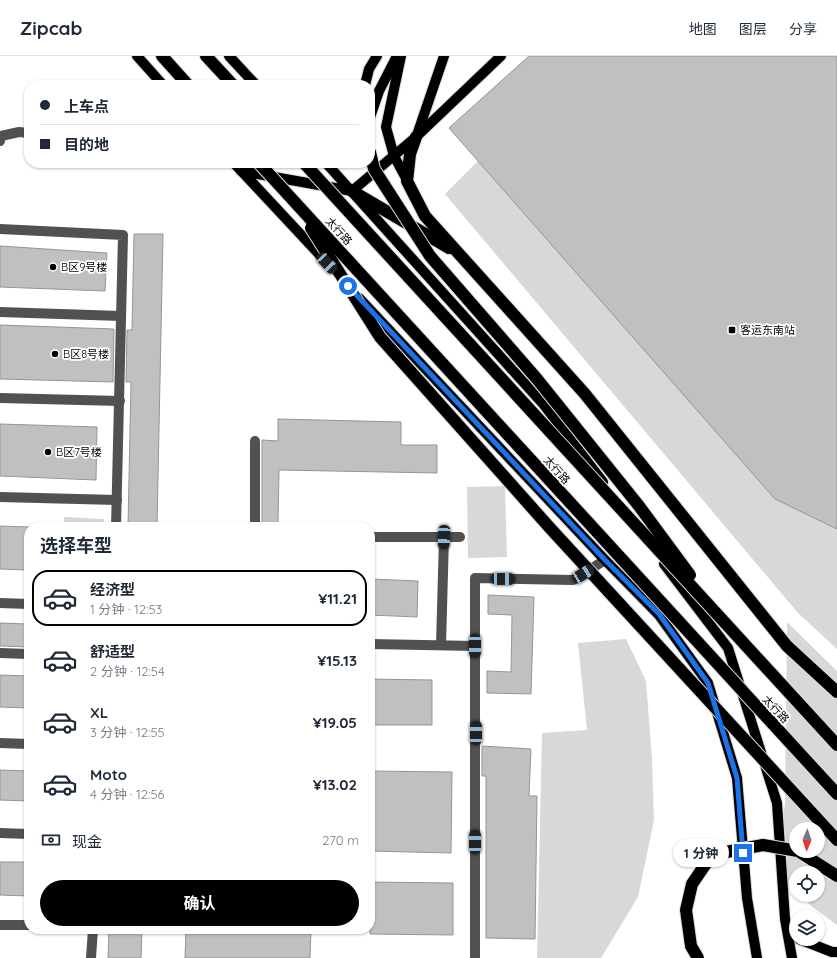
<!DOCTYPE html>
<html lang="zh">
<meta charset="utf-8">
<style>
:root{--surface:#fff;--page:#f2f2f3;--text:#1f2937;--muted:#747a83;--line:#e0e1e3;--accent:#000}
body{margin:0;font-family:Quicksand,"Noto Sans SC",sans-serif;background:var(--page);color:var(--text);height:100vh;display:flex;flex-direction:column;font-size:15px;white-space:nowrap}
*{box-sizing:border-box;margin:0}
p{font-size:13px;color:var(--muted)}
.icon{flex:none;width:22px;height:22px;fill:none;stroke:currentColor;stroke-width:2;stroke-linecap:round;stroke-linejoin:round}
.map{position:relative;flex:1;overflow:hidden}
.sheet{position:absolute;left:24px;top:466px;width:351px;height:412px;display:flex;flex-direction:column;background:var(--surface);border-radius:16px;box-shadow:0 1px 3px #0004}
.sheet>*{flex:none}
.hud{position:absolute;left:24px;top:24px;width:351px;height:88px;border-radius:16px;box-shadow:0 1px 3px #0004;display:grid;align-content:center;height:88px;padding:0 16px;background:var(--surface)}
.needle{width:26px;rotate:182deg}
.controls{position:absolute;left:789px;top:766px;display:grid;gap:8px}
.controls a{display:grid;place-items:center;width:36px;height:36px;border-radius:50%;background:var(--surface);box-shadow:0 1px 3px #0004;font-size:20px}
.end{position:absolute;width:18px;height:18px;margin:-9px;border:5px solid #1a73e8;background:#fff;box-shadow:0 0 0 2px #fff}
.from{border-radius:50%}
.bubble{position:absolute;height:28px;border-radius:14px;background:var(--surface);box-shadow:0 1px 3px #0004;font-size:13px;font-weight:700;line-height:28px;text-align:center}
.car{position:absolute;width:12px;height:24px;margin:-12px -6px;border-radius:5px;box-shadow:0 0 3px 1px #0007;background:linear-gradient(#222 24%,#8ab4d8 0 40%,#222 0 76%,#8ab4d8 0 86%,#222 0)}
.hud b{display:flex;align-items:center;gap:14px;height:38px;font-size:15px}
.hud b+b{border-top:1px solid var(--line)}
.hud i{width:10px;height:10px;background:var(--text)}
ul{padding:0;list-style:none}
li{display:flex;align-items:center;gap:12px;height:56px;margin:0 8px 6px;padding:0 8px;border:2px solid transparent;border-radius:16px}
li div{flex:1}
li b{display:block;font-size:15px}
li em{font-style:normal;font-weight:700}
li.on{border-color:var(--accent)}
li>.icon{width:36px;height:36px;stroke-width:1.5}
h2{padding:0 16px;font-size:18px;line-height:48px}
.pay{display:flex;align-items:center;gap:10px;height:44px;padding:0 16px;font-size:15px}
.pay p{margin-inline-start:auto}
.action{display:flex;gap:8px;margin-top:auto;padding:8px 16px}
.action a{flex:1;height:46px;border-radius:24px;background:var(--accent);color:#fff;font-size:16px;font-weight:700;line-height:46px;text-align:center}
header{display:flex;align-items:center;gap:24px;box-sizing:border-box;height:56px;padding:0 20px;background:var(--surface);border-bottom:1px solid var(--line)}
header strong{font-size:19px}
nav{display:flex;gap:22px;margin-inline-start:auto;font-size:14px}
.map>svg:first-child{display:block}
</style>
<header>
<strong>Zipcab</strong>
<nav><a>地图</a><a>图层</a><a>分享</a></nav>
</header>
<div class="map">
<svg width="837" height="902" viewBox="0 0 837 902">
<rect width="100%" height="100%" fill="#fff"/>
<!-- green -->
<g fill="#d8d8d8" fill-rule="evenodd">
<polygon points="478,105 837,473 837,593 798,557 445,138"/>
<polygon points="505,430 507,501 468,502 467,431"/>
<polygon points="64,461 104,463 104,471 64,471"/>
<path d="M787,566L837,615V869L811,850L801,839H818V817H796V833L777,811L785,747ZM796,773H818V795H796Z"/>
<polygon points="626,583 646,625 652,703 654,764 638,841 601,902 537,902 542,677 587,674 578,587"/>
</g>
<!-- building -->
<g fill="#c0c0c0" stroke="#959595">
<polygon points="529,0 837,0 837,473 775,443 449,72"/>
<polygon points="134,178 163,178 157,471 128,471 131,326 126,326 127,274 132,274"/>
<polygon points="0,190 107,197 105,235 0,231"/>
<polygon points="0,269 114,273 113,326 0,323"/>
<polygon points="278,363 401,366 401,389 437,389 437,417 279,414 278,468 262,468 262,384 278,385"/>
<polygon points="0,368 97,371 96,424 0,420"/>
<polygon points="0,470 29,471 29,514 0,513"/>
<polygon points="370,523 418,525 417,561 370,559"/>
<polygon points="488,539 534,541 531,638 487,637 487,615 511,616 512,559 488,558"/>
<polygon points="0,567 29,568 29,591 0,590"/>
<polygon points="0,619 29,620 29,652 0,651"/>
<polygon points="370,623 432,624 432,669 370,669"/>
<polygon points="482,690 531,693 529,740 537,740 535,883 486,882 486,720 482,720"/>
<polygon points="0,714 29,715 29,745 0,744"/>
<polygon points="370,715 452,716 451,797 370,795"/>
<polygon points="0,806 29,806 29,840 0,839"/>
<polygon points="370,826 453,827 453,879 370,878"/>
<polygon points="109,873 142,873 141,902 108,902"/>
<polygon points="186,873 311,873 310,902 185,902"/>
</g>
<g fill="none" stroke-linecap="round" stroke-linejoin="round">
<defs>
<g id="major">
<polyline points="137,0 163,29"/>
<polyline points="229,0 256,29"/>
<polyline points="401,0 386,71 394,100 408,126"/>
<polyline points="365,29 369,13 377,0"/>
<polyline points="370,61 379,35 397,0"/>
<polyline points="417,79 444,0"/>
<polyline points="234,107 332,212"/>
<polyline points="326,107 544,349 603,426"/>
<polyline points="241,115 352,135 416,81 501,0"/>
<polyline points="359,242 605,504 659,559 708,627 737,722 747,842 757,902"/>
<polyline points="664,508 728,592 777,747 785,863 792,902"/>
<polyline points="799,883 832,896 837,896"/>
</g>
<g id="highway">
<polyline points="162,0 188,29"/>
<polyline points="206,0 233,29"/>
<polyline points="416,81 410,98 407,125 425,160 585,338 787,590 837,636"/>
<polyline points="352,135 449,192"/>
</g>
</defs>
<!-- major casing -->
<use href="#major" stroke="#dbdbdb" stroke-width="12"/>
<!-- highway casing -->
<use href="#highway" stroke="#dbdbdb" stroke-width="14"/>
<!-- minor -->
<g stroke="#515151" stroke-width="10">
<polyline points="0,85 1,80 19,76 29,77"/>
<polyline points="0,173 123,179 116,471"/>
<polyline points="0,256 121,260"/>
<polyline points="0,342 120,345"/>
<polyline points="0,441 117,444"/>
<polyline points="255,471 255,385"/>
<polyline points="370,481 460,481"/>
<polyline points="0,547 29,548"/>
<polyline points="370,588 475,590"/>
<polyline points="441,589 444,481"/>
<polyline points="0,597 29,598"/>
<polyline points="0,687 29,688"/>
<polyline points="0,777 29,778"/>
<polyline points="0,869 29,869"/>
<polyline points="91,902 93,873"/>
<polyline points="475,902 475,522 573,524 605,504"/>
</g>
<!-- major -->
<use href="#major" stroke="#000" stroke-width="10"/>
<!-- highway -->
<use href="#highway" stroke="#000" stroke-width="12"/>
<defs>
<g id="highway-bridge">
<polyline points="370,96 374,113 430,200 537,323 639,450 690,519"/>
<polyline points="259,107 837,738"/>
<polyline points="304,107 837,689"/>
<polyline points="311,172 380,281 550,472 837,784"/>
<polyline points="698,902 691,890 686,854 692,828 707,806 726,796 763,789 798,795 837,820"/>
</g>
</defs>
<!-- highway-bridge casing -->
<use href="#highway-bridge" stroke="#dbdbdb" stroke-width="14" stroke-linecap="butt"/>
<!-- highway-bridge -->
<use href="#highway-bridge" stroke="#000" stroke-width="12"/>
</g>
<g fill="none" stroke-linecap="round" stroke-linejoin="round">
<!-- route -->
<polyline stroke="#1a73e8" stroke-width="5" points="348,230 605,504 659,558 708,627 737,722 743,797"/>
</g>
<!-- markers -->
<g fill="#000" stroke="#fff" stroke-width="1.5">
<circle cx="53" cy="211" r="4"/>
<rect x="728" y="270" width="8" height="8" rx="2"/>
<circle cx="55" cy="298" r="4"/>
<circle cx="48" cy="396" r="4"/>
</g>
<g text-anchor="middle" stroke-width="3.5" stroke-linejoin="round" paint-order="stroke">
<!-- street labels -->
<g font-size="11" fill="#000" stroke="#fff">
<text transform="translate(339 175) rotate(48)" y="4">太行路</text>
<text transform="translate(557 414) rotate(48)" y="4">太行路</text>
<text transform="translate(776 653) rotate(47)" y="4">太行路</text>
</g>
<!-- poi labels -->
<g font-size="11" fill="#000" stroke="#fff" text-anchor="start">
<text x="61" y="215">B区9号楼</text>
<text x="740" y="278">客运东南站</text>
<text x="63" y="302">B区8号楼</text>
<text x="56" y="400">B区7号楼</text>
</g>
</g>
</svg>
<div class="controls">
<a><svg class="needle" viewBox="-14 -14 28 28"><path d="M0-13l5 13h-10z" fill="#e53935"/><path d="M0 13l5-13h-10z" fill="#747a83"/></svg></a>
<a><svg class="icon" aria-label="locate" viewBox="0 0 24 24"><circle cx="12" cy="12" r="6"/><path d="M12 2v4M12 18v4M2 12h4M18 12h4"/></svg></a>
<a><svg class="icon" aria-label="layers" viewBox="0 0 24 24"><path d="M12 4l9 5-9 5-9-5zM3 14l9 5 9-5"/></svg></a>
</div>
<i class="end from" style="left:348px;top:230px"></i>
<i class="end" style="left:743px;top:797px"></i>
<div class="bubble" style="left:673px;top:783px;width:56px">1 分钟</div>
<i class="car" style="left:327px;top:207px;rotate:137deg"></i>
<i class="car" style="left:444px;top:481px;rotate:182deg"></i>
<i class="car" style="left:583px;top:518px;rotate:58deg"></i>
<i class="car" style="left:503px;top:523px;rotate:91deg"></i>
<i class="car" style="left:475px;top:590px;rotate:180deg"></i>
<i class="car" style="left:476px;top:677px;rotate:0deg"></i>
<i class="car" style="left:475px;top:786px;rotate:0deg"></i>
<div class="hud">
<b><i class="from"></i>上车点</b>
<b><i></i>目的地</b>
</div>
<section class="sheet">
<h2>选择车型</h2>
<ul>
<li class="on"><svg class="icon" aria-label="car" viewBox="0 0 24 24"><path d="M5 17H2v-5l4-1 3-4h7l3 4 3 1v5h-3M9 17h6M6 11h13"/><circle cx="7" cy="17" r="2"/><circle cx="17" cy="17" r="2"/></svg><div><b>经济型</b><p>1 分钟 · 12:53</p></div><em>¥11.21</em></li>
<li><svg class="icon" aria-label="car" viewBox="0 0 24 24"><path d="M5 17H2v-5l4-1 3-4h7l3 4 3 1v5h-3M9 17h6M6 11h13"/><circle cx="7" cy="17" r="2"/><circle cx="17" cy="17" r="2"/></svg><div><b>舒适型</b><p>2 分钟 · 12:54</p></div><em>¥15.13</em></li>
<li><svg class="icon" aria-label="car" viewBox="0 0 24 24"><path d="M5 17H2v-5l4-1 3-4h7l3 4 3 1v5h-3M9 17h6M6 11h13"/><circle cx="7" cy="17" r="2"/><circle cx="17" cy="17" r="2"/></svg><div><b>XL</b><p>3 分钟 · 12:55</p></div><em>¥19.05</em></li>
<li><svg class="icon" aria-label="car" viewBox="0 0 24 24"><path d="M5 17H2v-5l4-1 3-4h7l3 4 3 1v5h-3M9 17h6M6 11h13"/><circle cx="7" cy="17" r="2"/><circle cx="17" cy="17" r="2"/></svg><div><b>Moto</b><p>4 分钟 · 12:56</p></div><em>¥13.02</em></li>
</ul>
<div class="pay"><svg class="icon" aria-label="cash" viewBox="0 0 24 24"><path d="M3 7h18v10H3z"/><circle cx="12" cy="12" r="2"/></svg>现金<p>270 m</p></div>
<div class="action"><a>确认</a></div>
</section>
</div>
